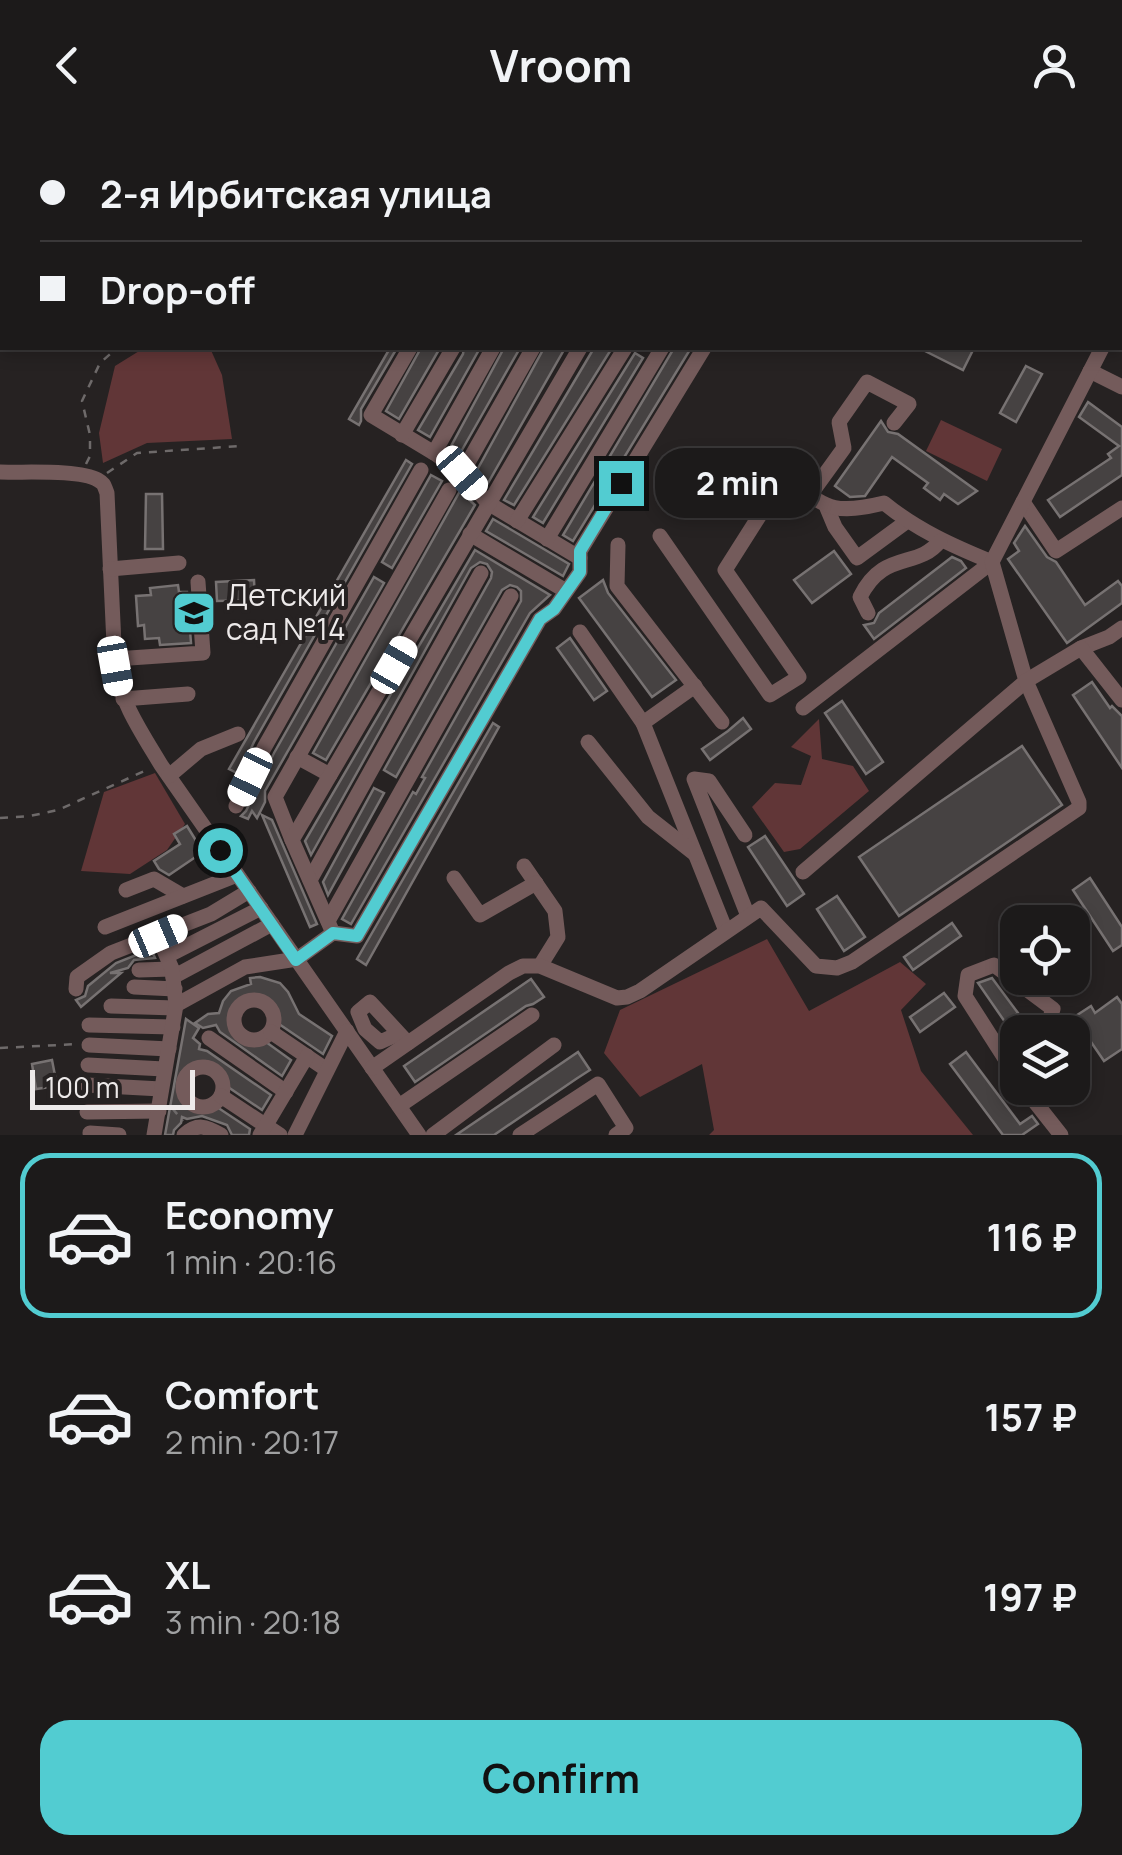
<!DOCTYPE html>
<meta charset="utf-8">
<style>
:root{--surface:#1c1a1a;--page:#292727;--text:#f1f3f6;--muted:#a0a1a2;--line:#3a3839;--accent:#52ccd1}
body{margin:0;font-family:Manrope,sans-serif;background:var(--page);color:var(--text);height:100vh;display:flex;flex-direction:column;font-size:38px;white-space:nowrap}
*{box-sizing:border-box;margin:0}
p{font-size:32px;color:var(--muted)}
.icon{flex:none;width:55px;height:55px;fill:none;stroke:currentColor;stroke-width:2;stroke-linecap:round;stroke-linejoin:round}
.map{position:relative;height:1005px;overflow:hidden}
.sheet{display:flex;flex-direction:column;background:var(--surface);flex:1}
.sheet>*{flex:none}
.hud{position:absolute;left:0px;top:0px;width:1122px;height:220px;box-shadow:0 5px 15px #0003,0 0 0 2px var(--line);display:grid;align-content:center;height:220px;padding:0 40px;background:var(--surface)}
.fabs{position:absolute;left:1000px;top:775px;display:grid;gap:20px}
.fabs a{display:grid;place-items:center;width:90px;height:90px;border-radius:20px;background:var(--surface);box-shadow:0 5px 15px #0003,0 0 0 2px var(--line);font-size:50px}
.scale{position:absolute;left:30px;bottom:25px;width:165px;box-sizing:border-box;padding-left:10px;border:5px solid #edeaea;border-top:0;font-size:28px;line-height:35px;white-space:nowrap;color:#edeaea;-webkit-text-stroke:8px #262222;paint-order:stroke}
.end{position:absolute;width:45px;height:45px;margin:-22px;border:12px solid #52ccd1;background:#111;box-shadow:0 0 0 5px #111}
.from{border-radius:50%}
.bubble{position:absolute;height:70px;border-radius:30px;background:var(--surface);box-shadow:0 5px 15px #0003,0 0 0 2px var(--line);font-size:32px;font-weight:700;line-height:70px;text-align:center}
.car{position:absolute;width:30px;height:60px;margin:-30px -15px;border-radius:12px;box-shadow:0 0 8px 2px #0007;background:linear-gradient(#fff 24%,#345 0 40%,#fff 0 76%,#345 0 86%,#fff 0)}
.hud b{display:flex;align-items:center;gap:35px;height:95px;font-size:38px}
.hud b+b{border-top:2px solid var(--line)}
.hud i{width:25px;height:25px;background:var(--text)}
ul{padding:18px 0 0;list-style:none}
li{display:flex;align-items:center;gap:30px;height:165px;margin:0 20px 15px;padding:0 20px;border:5px solid transparent;border-radius:30px}
li div{flex:1}
li b{display:block;font-size:38px}
li em{font-style:normal;font-weight:700}
li.current{border-color:var(--accent)}
li>.icon{width:90px;height:90px;stroke-width:1.5}
.cta{display:flex;gap:20px;margin-top:auto;padding:20px 40px}
.cta a{flex:1;height:115px;border-radius:30px;background:var(--accent);color:#111;font-size:40px;font-weight:700;line-height:115px;text-align:center}
header{display:flex;justify-content:space-between;align-items:center;height:130px;padding:0 40px;background:var(--surface);font-size:45px;font-weight:700}
.map>svg:first-child{display:block}
</style>
<header><svg class="icon" aria-label="back" viewBox="0 0 24 24"><path d="M15 5l-7 7 7 7"/></svg>Vroom<svg class="icon" aria-label="person" viewBox="0 0 24 24"><circle cx="12" cy="8" r="4"/><path d="M4 21q1-7 8-7t8 7"/></svg></header>
<div class="map">
<svg width="1122" height="1005" viewBox="0 0 1122 1005">
<rect width="100%" height="100%" fill="#262222"/>
<!-- green -->
<g fill="#613637">
<polygon points="144,218 210,218 222,245 232,309 147,313 103,333 99,303 115,236"/>
<polygon points="941,290 1002,319 987,351 926,321"/>
<polygon points="819,589 822,629 853,636 869,661 800,719 784,722 752,677 775,653 801,655 811,626 791,617"/>
<polygon points="155,643 185,694 167,720 130,744 81,741 104,662"/>
<polygon points="767,809 809,881 900,832 926,854 901,880 921,941 973,1005 709,1005 714,1000 702,934 640,967 604,923 620,880"/>
</g>
<!-- building -->
<g fill="#464242" stroke="#777272" stroke-width="2.5">
<polygon points="390,218 397,218 361,279 361,291 359,295 349,289"/>
<polygon points="421,218 440,218 399,289 386,281"/>
<polygon points="464,218 480,218 430,307 418,300 463,224"/>
<polygon points="504,218 520,218 458,327 449,320"/>
<polygon points="544,218 565,218 488,353 476,342"/>
<polygon points="594,218 612,218 514,375 504,370"/>
<polygon points="674,218 691,218 573,411 563,405"/>
<polygon points="919,218 974,218 963,240"/>
<polygon points="635,223 643,228 543,393 533,387"/>
<polygon points="1026,236 1042,244 1016,292 1000,283"/>
<polygon points="1088,272 1122,297 1122,345 1060,387 1048,370 1111,328 1108,324 1119,316 1079,287"/>
<polygon points="881,291 888,302 898,304 977,361 958,374 944,364 940,370 924,358 928,353 892,327 865,366 850,367 835,356"/>
<polygon points="406,330 412,334 254,612 239,644 229,639"/>
<polygon points="431,345 442,351 392,438 382,432"/>
<polygon points="460,361 475,375 326,630 313,623"/>
<polygon points="146,364 162,364 163,419 145,419"/>
<polygon points="493,389 569,434 563,446 486,401"/>
<polygon points="1025,396 1047,427 1056,432 1085,475 1118,451 1122,456 1122,473 1067,513 1008,429 1019,421 1014,413"/>
<polygon points="475,420 550,465 530,483 351,794 342,789 413,662 416,664 425,648 422,647 521,471 521,461 517,457 510,455 502,460 396,647 384,640 491,448 492,442 487,434 480,432 471,438 311,725 305,711"/>
<polygon points="834,421 851,444 812,473 794,450"/>
<polygon points="952,427 961,431 966,438 874,509 864,495 874,493 879,483"/>
<polygon points="374,447 384,453 265,661 265,672 257,688 252,681 248,689 241,686 246,681 274,623"/>
<polygon points="254,450 255,470 217,471 216,452"/>
<polygon points="603,450 608,463 676,550 652,567 579,468"/>
<polygon points="178,455 179,462 187,462 191,513 160,515 159,508 145,509 144,495 138,496 136,466 151,465 150,458"/>
<polygon points="570,508 607,561 594,570 557,518"/>
<polygon points="1092,552 1110,578 1112,576 1122,586 1122,638 1073,565"/>
<polygon points="842,571 883,632 866,644 825,583"/>
<polygon points="743,588 751,599 710,630 702,619 728,601"/>
<polygon points="493,593 499,597 366,835 357,829"/>
<polygon points="1022,616 1062,675 899,786 859,727"/>
<polygon points="374,658 384,663 328,765 323,752"/>
<polygon points="262,685 272,690 317,794 310,797"/>
<polygon points="187,696 203,722 169,745 159,739 154,731 180,714 174,704"/>
<polygon points="765,706 804,764 787,776 748,717"/>
<polygon points="1090,748 1122,797 1122,815 1113,821 1073,760"/>
<polygon points="837,766 865,807 844,821 817,779"/>
<polygon points="952,793 961,806 913,840 904,827"/>
<polygon points="151,819 155,828 134,830 128,838 110,843 121,843 81,877 76,870 85,866 88,856 116,833"/>
<polygon points="260,847 280,853 288,862 299,884 332,906 323,924 279,894 277,880 265,868 248,866 240,870 234,876 230,888 234,904 240,910 252,915 266,912 291,930 282,946 220,902 216,895 203,898 195,893 208,884 219,883 223,871 231,861 251,854 250,848"/>
<polygon points="992,848 1018,883 1005,892 978,853"/>
<polygon points="531,849 544,867 533,874 526,876 415,952 404,936"/>
<polygon points="944,863 955,877 920,902 910,887"/>
<polygon points="1117,867 1122,874 1122,919 1104,931 1074,887 1091,876 1095,883"/>
<polygon points="186,889 199,898 193,908 200,914 199,919 207,921 271,965 262,980 228,957 226,946 220,939 205,931 188,936 182,942 178,954 182,971 188,977 200,982 217,977 250,999 249,1005 232,1005 227,995 202,986 187,989 182,987 181,993 174,1000 173,1005 165,1005"/>
<polygon points="578,922 590,940 576,949 494,1005 456,1005"/>
<polygon points="966,922 1020,994 1032,986 1038,994 1022,1005 1003,1005 950,934"/>
<polygon points="52,930 57,956 36,959 32,934"/>
</g>
<g fill="none" stroke-linecap="round" stroke-linejoin="round">
<!-- path -->
<g stroke="#6e6a6a" stroke-width="2.5" stroke-dasharray="8 8" stroke-linecap="butt">
<polyline points="314,2 315,0"/>
<polyline points="86,334 90,326 90,305 82,271 100,233 117,218"/>
<polyline points="107,343 137,323 241,316"/>
<polyline points="0,688 30,686 58,680 149,639"/>
<polyline points="0,918 78,914"/>
<polyline points="172,978 183,991"/>
</g>
<!-- minor -->
<g stroke="#745b5b" stroke-width="15">
<polyline points="689,0 694,2"/>
<polyline points="820,0 825,2"/>
<polyline points="1120,161 1122,162"/>
<polyline points="1120,183 1122,180"/>
<polyline points="410,218 371,285 434,323 462,343 488,373 580,428"/>
<polyline points="1090,241 1122,257"/>
<polyline points="402,305 453,218"/>
<polyline points="434,323 493,218"/>
<path d="M0,342C23,343 79,339 98,350C105,354 104,356 107,363L115,536C121,573 142,603 161,635L419,1005"/>
<polyline points="462,343 533,218"/>
<polyline points="810,365 844,318 839,292 867,252 909,274 894,293"/>
<polyline points="1023,372 1056,421 1122,378"/>
<polyline points="827,378 835,397 857,428 906,392"/>
<polyline points="517,391 625,218"/>
<polyline points="470,404 566,461"/>
<path d="M660,406L770,565L799,547L725,440L784,347C827,377 830,386 884,373C917,400 953,416 992,432L803,578"/>
<polyline points="547,409 662,218"/>
<polyline points="618,415 617,456 722,592"/>
<polyline points="110,439 179,433"/>
<path d="M868,483L860,467C884,419 917,440 940,411"/>
<polyline points="580,502 643,593"/>
<polyline points="1081,518 1109,507 1122,498"/>
<polyline points="115,529 203,523 198,452"/>
<polyline points="695,556 643,593 726,801"/>
<polyline points="123,569 188,564"/>
<polyline points="588,612 648,687 695,724"/>
<polyline points="297,627 330,645"/>
<polyline points="169,646 201,619 238,604"/>
<polyline points="236,676 264,618 421,340"/>
<polyline points="745,705 709,651 694,649 748,786"/>
<polyline points="292,710 275,667 449,360"/>
<polyline points="524,736 555,781 558,807 540,836"/>
<polyline points="803,742 1026,551 992,432 1102,218"/>
<polyline points="454,748 480,785 536,753"/>
<polyline points="310,750 481,443"/>
<polyline points="126,760 154,749 183,766"/>
<polyline points="328,791 511,466"/>
<polyline points="105,797 237,745"/>
<polyline points="333,803 292,710 580,218"/>
<polyline points="167,826 261,778"/>
<polyline points="139,840 172,839"/>
<polyline points="173,847 272,794"/>
<polyline points="134,857 175,859"/>
<polyline points="76,859 77,847 111,823 211,784 249,761"/>
<circle cx="254" cy="890" r="20"/>
<polyline points="176,875 245,837 297,829 333,803 357,806 540,489 554,479 580,442 580,421 704,218"/>
<polyline points="111,876 175,878"/>
<polyline points="89,895 173,897"/>
<polyline points="271,902 327,940"/>
<polyline points="398,904 380,912 365,899 358,882 370,872 408,913"/>
<polyline points="209,908 286,962"/>
<polyline points="89,915 169,919"/>
<polyline points="88,935 164,939"/>
<circle cx="203" cy="957" r="20"/>
<polyline points="372,938 509,843 523,836 540,836 617,868 627,867 640,861 761,778 816,836 837,838 852,832 1079,678 1079,672 1026,551 1081,518 1122,570"/>
<polyline points="1018,949 965,866 968,845 994,835 1053,879 1045,902"/>
<polyline points="87,955 161,959"/>
<polyline points="1024,958 1061,1005"/>
<polyline points="221,966 280,1005"/>
<polyline points="399,976 532,885"/>
<polyline points="87,982 159,981"/>
<polyline points="90,1003 119,1005"/>
<polyline points="154,1005 176,875 172,839 158,806"/>
<path d="M184,1005C197,993 206,996 221,1005"/>
<polyline points="260,1005 307,926"/>
<polyline points="295,1005 347,901"/>
<polyline points="433,1005 554,915"/>
<polyline points="520,1005 598,954 626,998 616,1005"/>
</g>
</g>
<g fill="none" stroke-linecap="round" stroke-linejoin="round">
<!-- route -->
<polyline stroke="#52ccd1" stroke-width="12" points="220,720 296,830 333,803 357,806 540,489 554,479 580,442 580,421 621,353"/>
</g>
<!-- icons -->
<defs>
<symbol id="school-square" viewBox="-11 -11 22 22"><rect x="-9" y="-9" width="18" height="18" rx="4" fill="#52ccd1" stroke="#262222"/><path d="M0-5L7-2L0 1L-7-2ZM-4 1L0 2.5L4 1V4Q0 6-4 4Z" fill="#111"/></symbol>
</defs>
<g fill-rule="evenodd">
<use href="#school-square" x="169" y="458" width="50" height="50"/>
</g>
<g text-anchor="middle" stroke-width="8" stroke-linejoin="round" paint-order="stroke">
<!-- poi labels -->
<g font-size="30" fill="#edeaea" stroke="#262222" text-anchor="start">
<text x="226" y="476">Детский<tspan x="226" dy="34">сад №14</tspan></text>
</g>
</g>
</svg>
<div class="fabs">
<a><svg class="icon" aria-label="locate" viewBox="0 0 24 24"><circle cx="12" cy="12" r="6"/><path d="M12 2v4M12 18v4M2 12h4M18 12h4"/></svg></a>
<a><svg class="icon" aria-label="layers" viewBox="0 0 24 24"><path d="M12 4l9 5-9 5-9-5zM3 14l9 5 9-5"/></svg></a>
</div>
<div class="scale">100 m</div>
<i class="end from" style="left:220px;top:720px"></i>
<i class="end" style="left:621px;top:353px"></i>
<div class="bubble" style="left:655px;top:318px;width:165px">2 min</div>
<i class="car" style="left:462px;top:343px;rotate:139deg"></i>
<i class="car" style="left:394px;top:535px;rotate:30deg"></i>
<i class="car" style="left:115px;top:536px;rotate:170deg"></i>
<i class="car" style="left:250px;top:647px;rotate:206deg"></i>
<i class="car" style="left:158px;top:806px;rotate:67deg"></i>
<div class="hud">
<b><i class="from"></i>2-я Ирбитская улица</b>
<b><i></i>Drop-off</b>
</div>
</div>
<section class="sheet">
<ul>
<li class="current"><svg class="icon" aria-label="car" viewBox="0 0 24 24"><path d="M5 17H2v-5l4-1 3-4h7l3 4 3 1v5h-3M9 17h6M6 11h13"/><circle cx="7" cy="17" r="2"/><circle cx="17" cy="17" r="2"/></svg><div><b>Economy</b><p>1 min · 20:16</p></div><em>116 ₽</em></li>
<li><svg class="icon" aria-label="car" viewBox="0 0 24 24"><path d="M5 17H2v-5l4-1 3-4h7l3 4 3 1v5h-3M9 17h6M6 11h13"/><circle cx="7" cy="17" r="2"/><circle cx="17" cy="17" r="2"/></svg><div><b>Comfort</b><p>2 min · 20:17</p></div><em>157 ₽</em></li>
<li><svg class="icon" aria-label="car" viewBox="0 0 24 24"><path d="M5 17H2v-5l4-1 3-4h7l3 4 3 1v5h-3M9 17h6M6 11h13"/><circle cx="7" cy="17" r="2"/><circle cx="17" cy="17" r="2"/></svg><div><b>XL</b><p>3 min · 20:18</p></div><em>197 ₽</em></li>
</ul>
<div class="cta"><a>Confirm</a></div>
</section>
